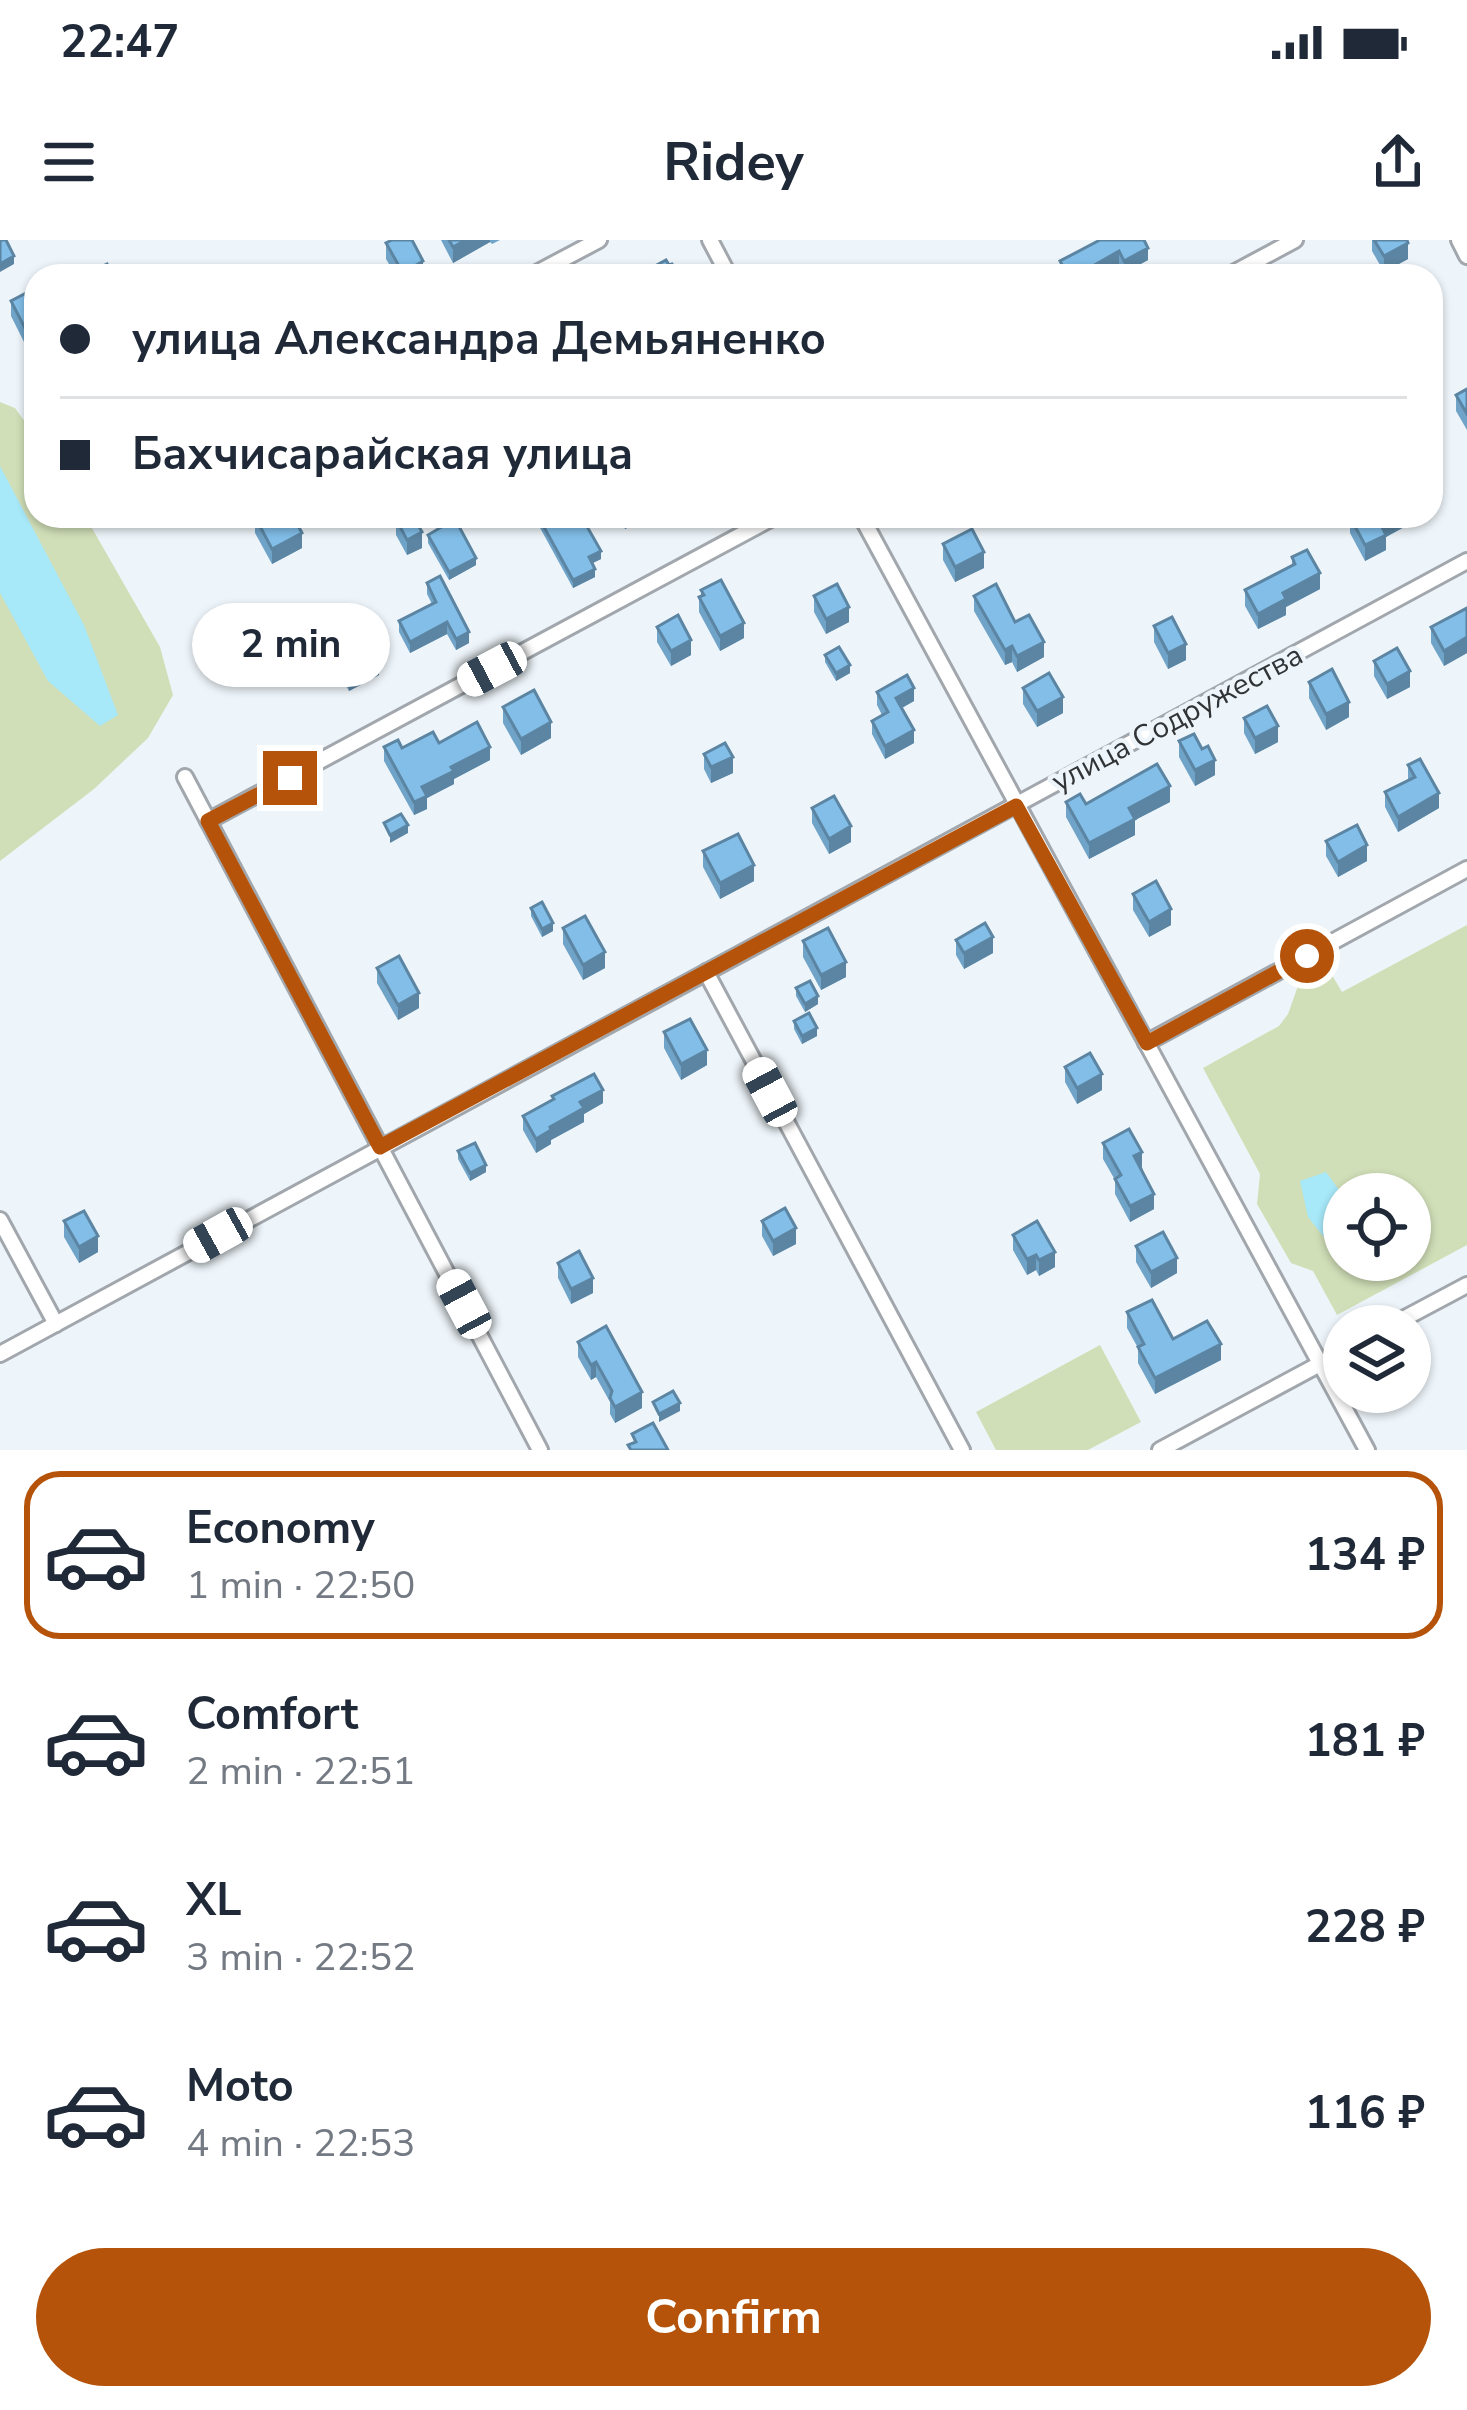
<!DOCTYPE html>
<meta charset="utf-8">
<style>
:root{--surface:#fff;--page:#f2f2f3;--text:#1f2937;--muted:#747a83;--line:#e0e1e3;--accent:#b45309}
body{margin:0;font-family:"Nunito Sans",sans-serif;background:var(--page);color:var(--text);height:100vh;display:flex;flex-direction:column;font-size:45px;white-space:nowrap}
*{box-sizing:border-box;margin:0}
p{font-size:39px;color:var(--muted)}
.icon{flex:none;width:66px;height:66px;fill:none;stroke:currentColor;stroke-width:2;stroke-linecap:round;stroke-linejoin:round}
.map{position:relative;height:1210px;overflow:hidden}
.details{display:flex;flex-direction:column;background:var(--surface);flex:1}
.details>*{flex:none}
.hud{position:absolute;left:24px;top:24px;width:1419px;height:264px;border-radius:36px;box-shadow:0 3px 9px #0004;display:grid;align-content:center;height:264px;padding:0 36px;background:var(--surface)}
.tools{position:absolute;left:1323px;top:933px;display:grid;gap:24px}
.tools a{display:grid;place-items:center;width:108px;height:108px;border-radius:50%;background:var(--surface);box-shadow:0 3px 9px #0004;font-size:60px}
.end{position:absolute;width:54px;height:54px;margin:-27px;border:15px solid #b45309;background:#fff;box-shadow:0 0 0 6px #fff}
.from{border-radius:50%}
.bubble{position:absolute;height:84px;border-radius:42px;background:var(--surface);box-shadow:0 3px 9px #0004;font-size:39px;font-weight:700;line-height:84px;text-align:center}
.car{position:absolute;width:36px;height:72px;margin:-36px -18px;border-radius:15px;box-shadow:0 0 9px 3px #0007;background:linear-gradient(#fff 24%,#345 0 40%,#fff 0 76%,#345 0 86%,#fff 0)}
.hud b{display:flex;align-items:center;gap:42px;height:114px;font-size:45px}
.hud b+b{border-top:3px solid var(--line)}
.hud i{width:30px;height:30px;background:var(--text)}
ul{padding:21px 0 0;list-style:none}
li{display:flex;align-items:center;gap:36px;height:168px;margin:0 24px 18px;padding:0 12px;border:6px solid transparent;border-radius:36px}
li div{flex:1}
li b{display:block;font-size:45px}
li em{font-style:normal;font-weight:700}
li.on{border-color:var(--accent)}
li>.icon{width:108px;height:108px;stroke-width:1.5}
.cta{display:flex;gap:24px;margin-top:auto;padding:24px 36px}
.cta a{flex:1;height:138px;border-radius:72px;background:var(--accent);color:#fff;font-size:48px;font-weight:700;line-height:138px;text-align:center}
.status{display:flex;justify-content:space-between;align-items:center;height:84px;padding:0 60px;background:var(--surface);direction:ltr}
.status svg{height:33px;fill:currentColor}
header{display:flex;justify-content:space-between;align-items:center;height:156px;padding:0 36px;background:var(--surface);font-size:54px;font-weight:700}
.map>svg:first-child{display:block}
</style>
<div class="status"><b>22:47</b><svg viewBox="0 0 49 12"><path d="M0 12V9h3v3zM5 12V6h3v6zM10 12V3h3v9zM15 12V0h3v12zM26 1h20v11H26zM47 4h2v5h-2z"/></svg></div>
<header><svg class="icon" aria-label="menu" viewBox="0 0 24 24"><path d="M4 6h16M4 12h16M4 18h16"/></svg>Ridey<svg class="icon" aria-label="share" viewBox="0 0 24 24"><path d="M12 15V3M7 8l5-5 5 5M5 13v7h14v-7"/></svg></header>
<div class="map">
<svg width="1467" height="1210" viewBox="0 0 1467 1210">
<rect width="100%" height="100%" fill="#eef5fa"/>
<!-- green -->
<g fill="#d1dfb8" fill-rule="evenodd">
<polygon points="0,162 15,168 36,197 36,276 85,276 160,407 173,455 148,498 94,549 0,621"/>
<path d="M1467,685V1005L1337,1075L1313,1031L1291,1023L1257,964L1260,934L1203,828L1279,786L1288,774L1299,743L1326,725L1342,752ZM1344,954H1410V1020H1344Z"/>
<polygon points="1100,1105 1141,1182 1088,1210 996,1210 976,1172"/>
</g>
<!-- water -->
<g fill="#a7e8f9">
<polygon points="0,226 84,385 118,475 100,486 48,441 0,353"/>
<polygon points="1326,932 1344,957 1344,993 1323,996 1308,977 1300,941"/>
</g>
<g fill="none" stroke-linecap="round" stroke-linejoin="round">
<defs>
<g id="minor">
<polyline points="710,0 729,36"/>
<polyline points="1459,0 1467,16"/>
<polyline points="531,36 599,0"/>
<polyline points="1228,36 1295,0"/>
<polyline points="861,276 1367,1210"/>
<polyline points="185,537 540,1210"/>
<polyline points="208,581 776,276"/>
<polyline points="706,732 962,1210"/>
<polyline points="1146,803 1467,629"/>
<polyline points="0,980 56,1084"/>
<polyline points="1390,1086 1467,1045"/>
<polyline points="0,1114 1467,321"/>
<polyline points="1160,1210 1344,1111"/>
</g>
</defs>
<!-- minor casing -->
<use href="#minor" stroke="#a1a7ac" stroke-width="20"/>
<!-- minor -->
<use href="#minor" stroke="#fff" stroke-width="14"/>
</g>
<!-- wall -->
<g fill="#70a3c8">
<polygon points="441,0 500,0 492,4 490,2 453,23"/>
<polygon points="1100,0 1148,20 1124,33 1119,24 1097,36 1061,36 1060,21"/>
<polygon points="1372,0 1407,0 1408,19 1384,32 1372,11"/>
<polygon points="386,3 423,36 396,36 386,19"/>
<polygon points="36,48 36,105 28,110 11,76 11,61"/>
<polygon points="36,132 36,157 32,150 32,134"/>
<polygon points="1467,149 1467,190 1456,171 1456,155"/>
<polygon points="618,276 663,276 663,278 651,285 646,278 625,289"/>
<polygon points="1353,276 1424,276 1386,297 1386,310 1365,321 1350,293 1350,277"/>
<polygon points="255,277 302,308 272,324 255,293"/>
<polygon points="539,278 601,319 592,323 595,337 573,348 539,286"/>
<polygon points="396,279 422,308 407,315 396,295"/>
<polygon points="428,295 476,325 449,340 428,303"/>
<polygon points="943,304 984,328 955,342 943,320"/>
<polygon points="1292,317 1320,349 1286,367 1286,375 1258,389 1245,366 1245,350 1292,326"/>
<polygon points="427,343 469,403 456,410 447,394 410,413 399,392 399,381 432,364 427,354"/>
<polygon points="701,350 744,398 720,411 699,372 699,357 701,356"/>
<polygon points="814,356 849,382 826,394 814,372"/>
<polygon points="974,356 1015,382 1044,417 1017,432 1012,422 1005,425 974,371"/>
<polygon points="1467,368 1467,413 1444,426 1431,403 1431,387"/>
<polygon points="1154,386 1186,420 1168,429 1154,402"/>
<polygon points="657,387 691,415 671,426 657,402"/>
<polygon points="335,410 379,435 349,451 335,425"/>
<polygon points="825,415 850,433 836,441 825,422"/>
<polygon points="1374,421 1410,447 1387,459 1374,436"/>
<polygon points="1309,442 1349,477 1326,490 1309,458"/>
<polygon points="1023,448 1063,473 1037,487 1023,464"/>
<polygon points="877,452 914,461 902,468 914,503 885,519 872,494 872,481 882,475 877,465"/>
<polygon points="503,467 551,498 521,515 503,483"/>
<polygon points="1244,478 1278,502 1255,514 1244,493"/>
<polygon points="1179,501 1202,509 1215,535 1195,546 1179,517"/>
<polygon points="439,503 490,520 454,539 454,544 427,558 427,569 414,575 384,521 384,507 402,508"/>
<polygon points="704,514 733,533 711,543 704,529"/>
<polygon points="1408,525 1439,568 1398,592 1385,567 1385,552 1408,540"/>
<polygon points="1066,562 1086,564 1170,562 1135,580 1135,595 1089,619 1066,577"/>
<polygon points="812,568 851,602 829,614 812,583"/>
<polygon points="1326,601 1367,621 1338,637 1326,616"/>
<polygon points="703,611 754,641 720,659 703,627"/>
<polygon points="1133,654 1171,685 1149,697 1133,670"/>
<polygon points="531,668 553,691 542,697 531,676"/>
<polygon points="563,688 605,728 583,740 563,704"/>
<polygon points="956,700 993,713 964,729 956,715"/>
<polygon points="803,701 846,737 821,750 803,717"/>
<polygon points="377,728 419,768 398,780 377,743"/>
<polygon points="796,748 818,764 805,772 796,756"/>
<polygon points="794,781 817,796 802,804 794,789"/>
<polygon points="664,792 707,825 681,840 664,808"/>
<polygon points="1065,827 1102,850 1077,864 1065,842"/>
<polygon points="552,856 603,863 584,874 584,882 551,900 551,904 536,913 523,890 523,876 552,860"/>
<polygon points="1103,903 1142,927 1154,969 1130,982 1115,954 1115,940 1103,919"/>
<polygon points="458,911 486,932 470,941 458,919"/>
<polygon points="64,981 98,1012 79,1023 64,997"/>
<polygon points="762,981 796,1004 773,1016 762,996"/>
<polygon points="1013,995 1055,1027 1039,1036 1036,1030 1027,1035 1013,1010"/>
<polygon points="1136,1006 1177,1033 1151,1048 1136,1022"/>
<polygon points="558,1023 593,1053 571,1064 558,1038"/>
<polygon points="1127,1072 1173,1099 1221,1120 1155,1154 1138,1123 1138,1108 1127,1088"/>
<polygon points="578,1102 642,1168 615,1183 610,1174 610,1162 596,1137 591,1140 578,1117"/>
</g>
<!-- shaded-wall -->
<g fill="#5b85a2">
<polygon points="466,0 490,0 490,2 453,23 453,7"/>
<polygon points="1408,3 1408,19 1384,32 1384,16"/>
<polygon points="1148,8 1148,20 1124,33 1124,21"/>
<polygon points="1119,11 1119,24 1096,36 1093,26"/>
<polygon points="14,16 14,24 0,32 0,24"/>
<polygon points="423,21 423,36 403,36 403,33"/>
<polygon points="36,90 36,105 28,110 28,94"/>
<polygon points="625,276 646,276 646,278 625,289"/>
<polygon points="651,276 663,276 663,278 651,285"/>
<polygon points="1396,276 1424,276 1386,297 1386,310 1365,321 1365,305 1381,285"/>
<polygon points="422,292 422,308 407,315 407,300"/>
<polygon points="302,293 302,308 272,324 272,309"/>
<polygon points="601,311 601,319 589,325 589,317"/>
<polygon points="984,312 984,328 955,342 955,327"/>
<polygon points="476,318 476,325 449,340 449,332"/>
<polygon points="595,329 595,337 573,348 573,340"/>
<polygon points="1320,333 1320,349 1286,367 1286,375 1258,389 1258,374 1283,353"/>
<polygon points="849,367 849,382 826,394 826,379"/>
<polygon points="447,382 447,394 410,413 410,402"/>
<polygon points="744,383 744,398 720,411 720,396"/>
<polygon points="469,392 469,403 456,410 456,399"/>
<polygon points="1467,397 1467,413 1444,426 1444,411"/>
<polygon points="691,400 691,415 671,426 671,411"/>
<polygon points="1044,402 1044,417 1017,432 1017,416"/>
<polygon points="1186,404 1186,420 1168,429 1168,413"/>
<polygon points="1012,406 1012,422 1005,425 1005,410"/>
<polygon points="379,419 379,435 349,451 349,435"/>
<polygon points="850,425 850,433 836,441 836,433"/>
<polygon points="1410,431 1410,447 1387,459 1387,444"/>
<polygon points="914,448 914,461 896,471 896,458"/>
<polygon points="1063,457 1063,473 1037,487 1037,471"/>
<polygon points="1349,462 1349,477 1326,490 1326,474"/>
<polygon points="551,482 551,498 521,515 521,499"/>
<polygon points="1278,486 1278,502 1255,514 1255,498"/>
<polygon points="914,490 914,503 885,519 885,506"/>
<polygon points="490,507 490,520 454,539 454,544 427,558 427,569 414,575 414,562 422,547 451,527"/>
<polygon points="733,517 733,533 711,543 711,527"/>
<polygon points="1215,520 1215,535 1195,546 1195,530"/>
<polygon points="1170,546 1170,562 1135,580 1135,595 1089,619 1089,603 1129,568"/>
<polygon points="1439,553 1439,568 1398,592 1398,577"/>
<polygon points="408,585 408,593 390,603 390,595"/>
<polygon points="851,586 851,602 829,614 829,599"/>
<polygon points="1367,605 1367,621 1338,637 1338,622"/>
<polygon points="754,625 754,641 720,659 720,643"/>
<polygon points="1171,669 1171,685 1149,697 1149,682"/>
<polygon points="553,683 553,691 542,697 542,689"/>
<polygon points="993,697 993,713 964,729 964,713"/>
<polygon points="605,712 605,728 583,740 583,725"/>
<polygon points="846,722 846,737 821,750 821,735"/>
<polygon points="419,753 419,768 398,780 398,765"/>
<polygon points="818,756 818,764 805,772 805,764"/>
<polygon points="817,788 817,796 802,804 802,796"/>
<polygon points="707,810 707,825 681,840 681,824"/>
<polygon points="1102,834 1102,850 1077,864 1077,848"/>
<polygon points="603,850 603,863 584,874 584,882 551,900 551,904 536,913 536,899 580,862"/>
<polygon points="1142,912 1142,927 1134,932 1134,916"/>
<polygon points="486,925 486,932 470,941 470,933"/>
<polygon points="1154,954 1154,969 1130,982 1130,966"/>
<polygon points="796,988 796,1004 773,1016 773,1001"/>
<polygon points="98,996 98,1012 79,1023 79,1007"/>
<polygon points="1055,1012 1055,1027 1039,1036 1039,1020"/>
<polygon points="1036,1015 1036,1030 1027,1035 1027,1019"/>
<polygon points="1177,1018 1177,1033 1151,1048 1151,1032"/>
<polygon points="593,1038 593,1053 571,1064 571,1049"/>
<polygon points="1221,1104 1221,1120 1155,1154 1155,1138"/>
<polygon points="596,1122 596,1137 591,1140 591,1125"/>
<polygon points="642,1152 642,1168 615,1183 615,1167"/>
<polygon points="680,1163 680,1171 659,1182 659,1174"/>
</g>
<!-- building -->
<g fill="#82bee8" stroke="#5b85a2" stroke-width="3">
<polygon points="0,0 6,0 14,16 0,24"/>
<polygon points="392,0 412,0 423,21 403,33 386,3"/>
<polygon points="449,0 466,0 453,7"/>
<polygon points="1100,0 1144,0 1148,8 1124,21 1119,11 1093,26 1097,36 1068,36 1060,21"/>
<polygon points="1374,0 1407,0 1408,3 1384,16"/>
<polygon points="666,20 669,25 672,24 679,36 648,36 646,31"/>
<polygon points="107,24 113,36 84,36"/>
<polygon points="36,48 36,90 28,94 11,61"/>
<polygon points="1467,149 1467,174 1456,155"/>
<polygon points="257,276 293,276 302,293 272,309 255,277"/>
<polygon points="402,276 413,276 422,292 407,300 396,279"/>
<polygon points="543,276 581,276 601,311 589,317 595,329 573,340 539,278"/>
<polygon points="1353,276 1396,276 1381,285 1386,295 1365,305 1350,277"/>
<polygon points="455,279 476,318 449,332 428,295"/>
<polygon points="972,289 984,312 955,327 943,304"/>
<polygon points="1307,310 1320,333 1283,353 1286,359 1258,374 1245,350 1295,324 1292,317"/>
<polygon points="440,336 469,392 456,399 447,382 410,402 399,381 436,362 427,343"/>
<polygon points="721,340 744,383 720,396 699,357 704,355 701,350"/>
<polygon points="837,344 849,367 826,379 814,356"/>
<polygon points="996,344 1015,382 1029,375 1044,402 1017,416 1012,406 1005,410 974,356"/>
<polygon points="1467,368 1467,397 1444,411 1431,387"/>
<polygon points="678,375 691,400 671,411 657,387"/>
<polygon points="1172,377 1186,404 1168,413 1154,386"/>
<polygon points="365,394 379,419 349,435 335,410"/>
<polygon points="839,407 850,425 836,433 825,415"/>
<polygon points="1397,408 1410,431 1387,444 1374,421"/>
<polygon points="1332,429 1349,462 1326,474 1309,442"/>
<polygon points="1049,433 1063,457 1037,471 1023,448"/>
<polygon points="907,435 914,448 896,458 914,490 885,506 872,481 888,472 877,452"/>
<polygon points="534,450 551,482 521,499 503,467"/>
<polygon points="1267,466 1278,486 1255,498 1244,478"/>
<polygon points="477,482 490,507 451,527 454,531 422,547 427,556 414,562 384,507 398,500 402,508 433,492 439,503"/>
<polygon points="1194,494 1202,509 1208,506 1215,520 1195,530 1179,501"/>
<polygon points="725,503 733,517 711,527 704,514"/>
<polygon points="1420,519 1439,553 1398,577 1385,552 1415,537 1408,525"/>
<polygon points="1157,524 1170,546 1129,568 1135,579 1089,603 1066,562 1080,554 1086,564"/>
<polygon points="834,556 851,586 829,599 812,568"/>
<polygon points="401,574 408,585 390,595 384,583"/>
<polygon points="1357,585 1367,605 1338,622 1326,601"/>
<polygon points="738,594 754,625 720,643 703,611"/>
<polygon points="1156,641 1171,669 1149,682 1133,654"/>
<polygon points="542,662 553,683 542,689 531,668"/>
<polygon points="585,676 605,712 583,725 563,688"/>
<polygon points="985,683 993,697 964,713 956,700"/>
<polygon points="828,688 846,722 821,735 803,701"/>
<polygon points="399,716 419,753 398,765 377,728"/>
<polygon points="810,741 818,756 805,764 796,748"/>
<polygon points="809,773 817,788 802,796 794,781"/>
<polygon points="690,779 707,810 681,824 664,792"/>
<polygon points="1090,813 1102,834 1077,848 1065,827"/>
<polygon points="594,834 603,850 580,862 584,868 550,887 551,890 536,899 523,876 554,859 552,856"/>
<polygon points="1129,889 1142,912 1134,916 1154,954 1130,966 1115,939 1121,935 1103,903"/>
<polygon points="475,903 486,925 470,933 458,911"/>
<polygon points="785,968 796,988 773,1001 762,981"/>
<polygon points="84,971 98,996 79,1007 64,981"/>
<polygon points="1037,981 1055,1012 1039,1020 1036,1015 1027,1019 1013,995"/>
<polygon points="1163,992 1177,1018 1151,1032 1136,1006"/>
<polygon points="579,1011 593,1038 571,1049 558,1023"/>
<polygon points="1152,1060 1173,1099 1207,1081 1221,1104 1155,1138 1138,1107 1144,1104 1127,1072"/>
<polygon points="606,1086 642,1152 615,1167 610,1158 612,1151 596,1122 591,1125 578,1102"/>
<polygon points="673,1151 680,1163 659,1174 653,1162"/>
<polygon points="653,1183 668,1210 631,1210 628,1205 636,1202 632,1194"/>
</g>
<g fill="none" stroke-linecap="round" stroke-linejoin="round">
<!-- route -->
<polyline stroke="#b45309" stroke-width="15" points="290,538 208,581 380,907 1016,566 1147,803 1307,716"/>
</g>
<g text-anchor="middle" stroke-width="9" stroke-linejoin="round" paint-order="stroke">
<!-- street labels -->
<g font-size="30" fill="#313436" stroke="#eef5fa">
<text transform="translate(1177 478) rotate(-28)" y="10">улица Содружества</text>
</g>
</g>
</svg>
<div class="tools">
<a><svg class="icon" aria-label="locate" viewBox="0 0 24 24"><circle cx="12" cy="12" r="6"/><path d="M12 2v4M12 18v4M2 12h4M18 12h4"/></svg></a>
<a><svg class="icon" aria-label="layers" viewBox="0 0 24 24"><path d="M12 4l9 5-9 5-9-5zM3 14l9 5 9-5"/></svg></a>
</div>
<i class="end from" style="left:1307px;top:716px"></i>
<i class="end" style="left:290px;top:538px"></i>
<div class="bubble" style="left:192px;top:363px;width:198px">2 min</div>
<i class="car" style="left:492px;top:429px;rotate:242deg"></i>
<i class="car" style="left:770px;top:852px;rotate:332deg"></i>
<i class="car" style="left:218px;top:995px;rotate:241deg"></i>
<i class="car" style="left:464px;top:1064px;rotate:332deg"></i>
<div class="hud">
<b><i class="from"></i>улица Александра Демьяненко</b>
<b><i></i>Бахчисарайская улица</b>
</div>
</div>
<section class="details">
<ul>
<li class="on"><svg class="icon" aria-label="car" viewBox="0 0 24 24"><path d="M5 17H2v-5l4-1 3-4h7l3 4 3 1v5h-3M9 17h6M6 11h13"/><circle cx="7" cy="17" r="2"/><circle cx="17" cy="17" r="2"/></svg><div><b>Economy</b><p>1 min · 22:50</p></div><em>134 ₽</em></li>
<li><svg class="icon" aria-label="car" viewBox="0 0 24 24"><path d="M5 17H2v-5l4-1 3-4h7l3 4 3 1v5h-3M9 17h6M6 11h13"/><circle cx="7" cy="17" r="2"/><circle cx="17" cy="17" r="2"/></svg><div><b>Comfort</b><p>2 min · 22:51</p></div><em>181 ₽</em></li>
<li><svg class="icon" aria-label="car" viewBox="0 0 24 24"><path d="M5 17H2v-5l4-1 3-4h7l3 4 3 1v5h-3M9 17h6M6 11h13"/><circle cx="7" cy="17" r="2"/><circle cx="17" cy="17" r="2"/></svg><div><b>XL</b><p>3 min · 22:52</p></div><em>228 ₽</em></li>
<li><svg class="icon" aria-label="car" viewBox="0 0 24 24"><path d="M5 17H2v-5l4-1 3-4h7l3 4 3 1v5h-3M9 17h6M6 11h13"/><circle cx="7" cy="17" r="2"/><circle cx="17" cy="17" r="2"/></svg><div><b>Moto</b><p>4 min · 22:53</p></div><em>116 ₽</em></li>
</ul>
<div class="cta"><a>Confirm</a></div>
</section>
